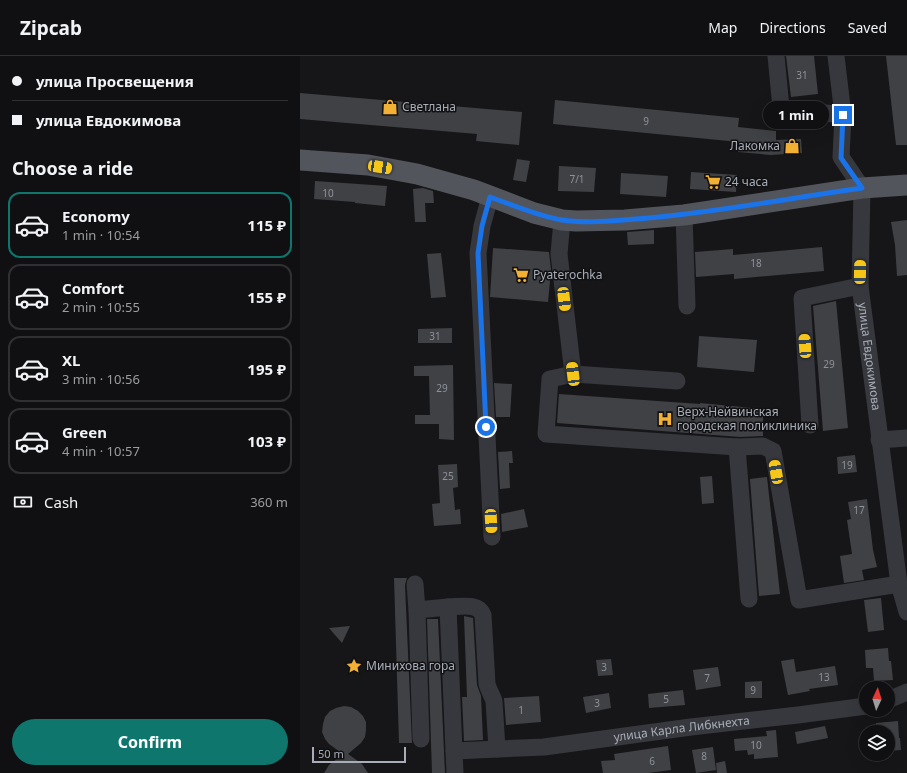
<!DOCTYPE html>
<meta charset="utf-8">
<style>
:root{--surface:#101012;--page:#1e1e20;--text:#f1f3f6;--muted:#9c9d9f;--line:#303032;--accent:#0f766e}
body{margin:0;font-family:"Noto Sans",sans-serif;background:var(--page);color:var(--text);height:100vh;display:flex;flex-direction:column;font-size:15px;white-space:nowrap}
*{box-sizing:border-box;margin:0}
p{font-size:13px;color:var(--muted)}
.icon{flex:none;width:22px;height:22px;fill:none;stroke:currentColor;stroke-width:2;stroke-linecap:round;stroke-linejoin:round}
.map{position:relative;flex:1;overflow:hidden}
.panel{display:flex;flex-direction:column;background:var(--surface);width:300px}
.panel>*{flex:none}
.top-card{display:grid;align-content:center;height:88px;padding:0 12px;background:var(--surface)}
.needle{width:26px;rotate:4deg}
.tools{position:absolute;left:559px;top:625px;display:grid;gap:8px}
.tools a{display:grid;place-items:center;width:36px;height:36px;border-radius:50%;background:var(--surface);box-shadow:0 4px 16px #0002,0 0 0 1px var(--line);font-size:20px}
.scale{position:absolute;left:12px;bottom:10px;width:94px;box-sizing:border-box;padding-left:4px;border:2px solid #a8adb8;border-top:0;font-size:11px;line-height:14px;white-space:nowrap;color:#a8adb8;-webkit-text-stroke:3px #111113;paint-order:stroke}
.end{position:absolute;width:18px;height:18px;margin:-9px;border:5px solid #1a73e8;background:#fff;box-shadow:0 0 0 2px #fff}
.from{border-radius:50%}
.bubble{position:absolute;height:28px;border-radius:14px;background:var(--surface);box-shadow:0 4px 16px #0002,0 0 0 1px var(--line);font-size:13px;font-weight:700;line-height:28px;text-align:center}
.car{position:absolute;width:12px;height:24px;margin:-12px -6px;border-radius:5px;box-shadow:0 0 3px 1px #0007;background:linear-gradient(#f5c518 24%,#345 0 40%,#f5c518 0 76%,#345 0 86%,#f5c518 0)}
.top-card b{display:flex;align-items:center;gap:14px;height:38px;font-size:15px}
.top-card b+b{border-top:1px solid var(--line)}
.top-card i{width:10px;height:10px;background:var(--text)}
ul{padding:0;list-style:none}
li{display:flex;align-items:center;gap:12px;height:66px;margin:0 8px 6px;padding:0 4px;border:2px solid var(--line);border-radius:12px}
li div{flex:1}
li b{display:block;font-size:15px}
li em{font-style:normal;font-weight:700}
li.on{border-color:var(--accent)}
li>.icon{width:36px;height:36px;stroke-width:1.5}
h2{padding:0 12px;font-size:18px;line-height:48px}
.pay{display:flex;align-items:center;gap:10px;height:44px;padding:0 12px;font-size:15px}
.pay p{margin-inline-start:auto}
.cta{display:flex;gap:8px;margin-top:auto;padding:8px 12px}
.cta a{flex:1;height:46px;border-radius:24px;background:var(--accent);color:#fff;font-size:16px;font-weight:700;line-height:46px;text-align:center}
header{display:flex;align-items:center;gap:24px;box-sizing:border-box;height:56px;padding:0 20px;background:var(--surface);border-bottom:1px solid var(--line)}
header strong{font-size:19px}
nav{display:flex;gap:22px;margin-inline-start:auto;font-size:14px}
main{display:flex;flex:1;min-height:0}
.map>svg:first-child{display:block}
</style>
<header>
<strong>Zipcab</strong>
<nav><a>Map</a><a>Directions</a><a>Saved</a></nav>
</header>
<main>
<section class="panel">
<div class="top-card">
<b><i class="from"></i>улица Просвещения</b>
<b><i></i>улица Евдокимова</b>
</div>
<h2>Choose a ride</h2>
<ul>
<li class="on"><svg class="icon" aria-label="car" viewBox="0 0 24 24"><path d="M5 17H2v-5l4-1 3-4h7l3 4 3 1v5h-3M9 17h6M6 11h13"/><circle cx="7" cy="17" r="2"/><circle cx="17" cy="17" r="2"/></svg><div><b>Economy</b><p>1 min · 10:54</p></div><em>115 ₽</em></li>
<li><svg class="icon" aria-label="car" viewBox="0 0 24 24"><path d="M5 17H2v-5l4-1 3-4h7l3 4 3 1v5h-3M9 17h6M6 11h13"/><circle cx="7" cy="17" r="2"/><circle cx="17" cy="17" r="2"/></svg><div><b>Comfort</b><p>2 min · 10:55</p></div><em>155 ₽</em></li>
<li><svg class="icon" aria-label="car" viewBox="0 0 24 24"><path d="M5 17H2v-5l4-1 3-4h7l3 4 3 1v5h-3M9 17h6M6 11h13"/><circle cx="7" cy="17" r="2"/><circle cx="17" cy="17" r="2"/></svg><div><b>XL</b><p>3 min · 10:56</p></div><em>195 ₽</em></li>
<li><svg class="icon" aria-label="car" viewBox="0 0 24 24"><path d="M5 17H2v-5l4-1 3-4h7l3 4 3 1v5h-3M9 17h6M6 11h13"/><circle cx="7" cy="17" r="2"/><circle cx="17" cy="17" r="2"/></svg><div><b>Green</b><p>4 min · 10:57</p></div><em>103 ₽</em></li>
</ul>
<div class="pay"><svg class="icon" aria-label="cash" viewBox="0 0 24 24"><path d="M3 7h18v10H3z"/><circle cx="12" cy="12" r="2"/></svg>Cash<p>360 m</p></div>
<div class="cta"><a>Confirm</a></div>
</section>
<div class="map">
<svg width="607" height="717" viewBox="0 0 607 717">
<rect width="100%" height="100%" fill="#161618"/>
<!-- building -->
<g fill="#404145">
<polygon points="486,0 514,0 518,38 491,41"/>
<polygon points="586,0 607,0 607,89 596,89"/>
<polygon points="0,37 222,56 219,89 176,85 177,78 0,63"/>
<polygon points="255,44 439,62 438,71 476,75 476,84 501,83 502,97 471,99 438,96 439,86 253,68"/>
<polygon points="217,103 230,105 226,126 213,124"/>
<polygon points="259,110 296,112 294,136 258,135"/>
<polygon points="391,116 437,119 436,136 390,133"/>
<polygon points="321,117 368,120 366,141 320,138"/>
<polygon points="15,125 87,130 85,150 55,147 55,146 14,143"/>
<polygon points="123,132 133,135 134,147 125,147 126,166 115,166 113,133"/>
<polygon points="607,164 607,219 597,220 595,189 591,166"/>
<polygon points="354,174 354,188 328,189 327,176"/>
<polygon points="522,191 524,215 434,223 434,218 396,221 395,196 433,193 433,199"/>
<polygon points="193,192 249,196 251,214 248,246 190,241"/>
<polygon points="141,197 146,241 131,242 127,198"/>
<polygon points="536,245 548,372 523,375 513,250"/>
<polygon points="152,272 152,287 118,287 118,273"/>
<polygon points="399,280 457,284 454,316 397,311"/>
<polygon points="153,309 154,384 139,383 139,368 115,368 115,359 130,359 129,320 114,320 114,310"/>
<polygon points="194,327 212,328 210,361 196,361"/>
<polygon points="259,338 400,348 400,347 463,353 463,380 440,381 257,367"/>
<polygon points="212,395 213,407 209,407 210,432 200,433 198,396"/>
<polygon points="555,399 557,416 538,418 537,401"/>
<polygon points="157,408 158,431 153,432 155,454 160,453 161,468 134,470 132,448 140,447 138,409"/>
<polygon points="412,420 414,447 402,448 400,421"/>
<polygon points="467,421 480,538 459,540 450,423"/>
<polygon points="567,443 573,494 577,511 562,514 564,524 544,527 540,500 552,498 547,464 551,463 548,446"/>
<polygon points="224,453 228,471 202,476 201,458"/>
<polygon points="94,522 107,522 105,529 112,687 99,687"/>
<polygon points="581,542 584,574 568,576 564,544"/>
<polygon points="164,560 173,562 177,629 181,640 183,684 164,685 162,641 167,641"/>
<polygon points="127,563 138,563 145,717 132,717"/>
<polygon points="50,570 42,587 29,572"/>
<polygon points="588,592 589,605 591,605 593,624 574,625 573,612 566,612 565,594"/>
<polygon points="311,603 313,619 298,620 296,604"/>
<polygon points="494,603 496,616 535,610 538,629 509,633 510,635 488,639 481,605"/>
<polygon points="418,611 421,630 396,634 393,614"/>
<polygon points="462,625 462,642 445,642 445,626"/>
<polygon points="383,634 385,649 349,652 348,638"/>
<polygon points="309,637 311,652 286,657 283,641"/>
<polygon points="239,640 241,666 206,669 204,642"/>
<polygon points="44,650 51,651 58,655 63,660 66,666 66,674 65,681 61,687 48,698 62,708 68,717 24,717 29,709 43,698 29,688 25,683 22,676 23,668 25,661 30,655 36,652"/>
<polygon points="598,665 599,682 600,682 601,694 588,695 588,676 576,676 576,667"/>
<polygon points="525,670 528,682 497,688 495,676"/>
<polygon points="476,674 478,701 454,703 454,698 448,699 447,694 435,695 434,683 467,680 466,675"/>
<polygon points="368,690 371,714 348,717 303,717 301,705 315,704 314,698"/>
<polygon points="413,691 416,714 396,717 392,694"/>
<polygon points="425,705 427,717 417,717 416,707"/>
</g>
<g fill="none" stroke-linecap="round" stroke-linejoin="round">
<!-- minor -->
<g stroke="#37383d" stroke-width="17">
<polyline points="476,0 481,52 543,59"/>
<path id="s1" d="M536,0L543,59L541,101L562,132L560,230L599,528L607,556"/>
<polyline points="190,141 182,170 178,197 192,481"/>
<polyline points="384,159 387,250"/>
<polyline points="262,164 259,198 273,318 377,325"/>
<polyline points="273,318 250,323 246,378 437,391 463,390 473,395 499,544 599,528"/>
<polyline points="510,369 502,242 560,230"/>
<polyline points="579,384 607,382"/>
<polyline points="437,391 449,543"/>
<polyline points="115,528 117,554"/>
<path d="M148,551C160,551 178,546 183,559L187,628C189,635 192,639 194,645L197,693"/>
<polyline points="588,644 607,636"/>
<polyline points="121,683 117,554 148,551 154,695"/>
<path id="s2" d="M155,717L154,695L244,691L391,671L498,659L566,650"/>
</g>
<!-- major -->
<polyline stroke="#53555c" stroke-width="21" points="0,104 68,109 117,118 174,134 234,157 262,164 276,165 325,164 384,159 562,132 607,129"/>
</g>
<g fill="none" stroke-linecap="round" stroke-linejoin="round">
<!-- route -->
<path stroke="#1a73e8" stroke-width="5" d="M186,371L178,197L182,170L190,141C213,149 238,160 262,164C288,168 322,164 348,162C419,156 490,142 562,132L541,102L543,59"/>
</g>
<!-- icons -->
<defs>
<symbol id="shop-bare" viewBox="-9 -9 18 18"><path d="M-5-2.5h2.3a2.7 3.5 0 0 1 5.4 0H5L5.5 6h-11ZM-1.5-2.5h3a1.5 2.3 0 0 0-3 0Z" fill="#f2b134" stroke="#111113" stroke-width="2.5" paint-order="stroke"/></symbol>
<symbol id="supermarket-bare" viewBox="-9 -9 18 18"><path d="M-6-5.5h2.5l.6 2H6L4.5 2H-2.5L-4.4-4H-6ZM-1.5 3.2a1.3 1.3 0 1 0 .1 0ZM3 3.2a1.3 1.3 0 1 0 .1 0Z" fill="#f2b134" stroke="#111113" stroke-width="2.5" paint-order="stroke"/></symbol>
<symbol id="hospital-bare" viewBox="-9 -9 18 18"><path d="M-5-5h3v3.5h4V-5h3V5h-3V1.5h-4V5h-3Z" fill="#f2b134" stroke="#111113" stroke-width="2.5" paint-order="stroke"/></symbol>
<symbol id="sight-bare" viewBox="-9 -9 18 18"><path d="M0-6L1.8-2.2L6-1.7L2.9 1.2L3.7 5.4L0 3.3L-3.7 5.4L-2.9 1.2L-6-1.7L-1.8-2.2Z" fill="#f2b134" stroke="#111113" stroke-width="2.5" paint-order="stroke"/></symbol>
</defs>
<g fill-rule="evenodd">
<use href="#shop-bare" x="79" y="40" width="22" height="22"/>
<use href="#shop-bare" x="481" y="79" width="22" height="22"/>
<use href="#supermarket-bare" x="402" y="115" width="22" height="22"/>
<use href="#supermarket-bare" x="210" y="208" width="22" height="22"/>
<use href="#hospital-bare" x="354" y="352" width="22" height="22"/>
<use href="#sight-bare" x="43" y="599" width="22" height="22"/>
</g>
<g text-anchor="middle" stroke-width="3" stroke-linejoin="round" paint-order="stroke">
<!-- number labels -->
<g font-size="10" fill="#8e929b">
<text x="502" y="23">31</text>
<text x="346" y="69">9</text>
<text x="277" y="127">7/1</text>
<text x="28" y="141">10</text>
<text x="456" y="211">18</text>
<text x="135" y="284">31</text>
<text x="529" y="312">29</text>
<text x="142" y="336">29</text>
<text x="547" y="413">19</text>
<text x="148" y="424">25</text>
<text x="559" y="458">17</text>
<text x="304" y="615">3</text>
<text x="524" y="625">13</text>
<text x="407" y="626">7</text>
<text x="453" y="638">9</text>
<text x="366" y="647">5</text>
<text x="297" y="651">3</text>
<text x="221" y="658">1</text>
<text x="456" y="693">10</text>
<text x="404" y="704">8</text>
<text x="352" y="709">6</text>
</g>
<!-- poi labels -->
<g font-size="12" fill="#a8adb8" stroke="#111113" text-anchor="start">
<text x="102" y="55">Светлана</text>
<text x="480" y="94" text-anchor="end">Лакомка</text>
<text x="425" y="130">24 часа</text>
<text x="233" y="223">Pyaterochka</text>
<text x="377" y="360">Верх-Нейвинская<tspan x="377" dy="14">городская поликлиника</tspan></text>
<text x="66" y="614">Минихова гора</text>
</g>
<!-- street labels -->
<g font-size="12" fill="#a8adb8" stroke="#111113">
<text dy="4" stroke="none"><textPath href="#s1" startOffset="308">улица Евдокимова</textPath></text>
<text dy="4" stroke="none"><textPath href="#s2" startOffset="251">улица Карла Либкнехта</textPath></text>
</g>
</g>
</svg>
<div class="tools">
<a><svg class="needle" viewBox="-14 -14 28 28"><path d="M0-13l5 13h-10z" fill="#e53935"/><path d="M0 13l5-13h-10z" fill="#9c9d9f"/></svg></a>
<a><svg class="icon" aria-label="layers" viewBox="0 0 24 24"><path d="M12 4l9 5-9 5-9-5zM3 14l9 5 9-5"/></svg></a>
</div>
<div class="scale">50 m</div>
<i class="end from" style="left:186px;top:371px"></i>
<i class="end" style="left:543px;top:59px"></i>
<div class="bubble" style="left:463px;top:45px;width:66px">1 min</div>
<i class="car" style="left:80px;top:111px;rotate:99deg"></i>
<i class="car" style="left:560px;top:216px;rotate:1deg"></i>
<i class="car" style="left:264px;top:243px;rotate:173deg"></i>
<i class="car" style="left:505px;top:290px;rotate:356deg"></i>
<i class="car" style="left:273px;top:318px;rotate:353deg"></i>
<i class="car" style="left:476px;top:416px;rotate:350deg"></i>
<i class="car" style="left:191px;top:465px;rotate:177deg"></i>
</div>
</main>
